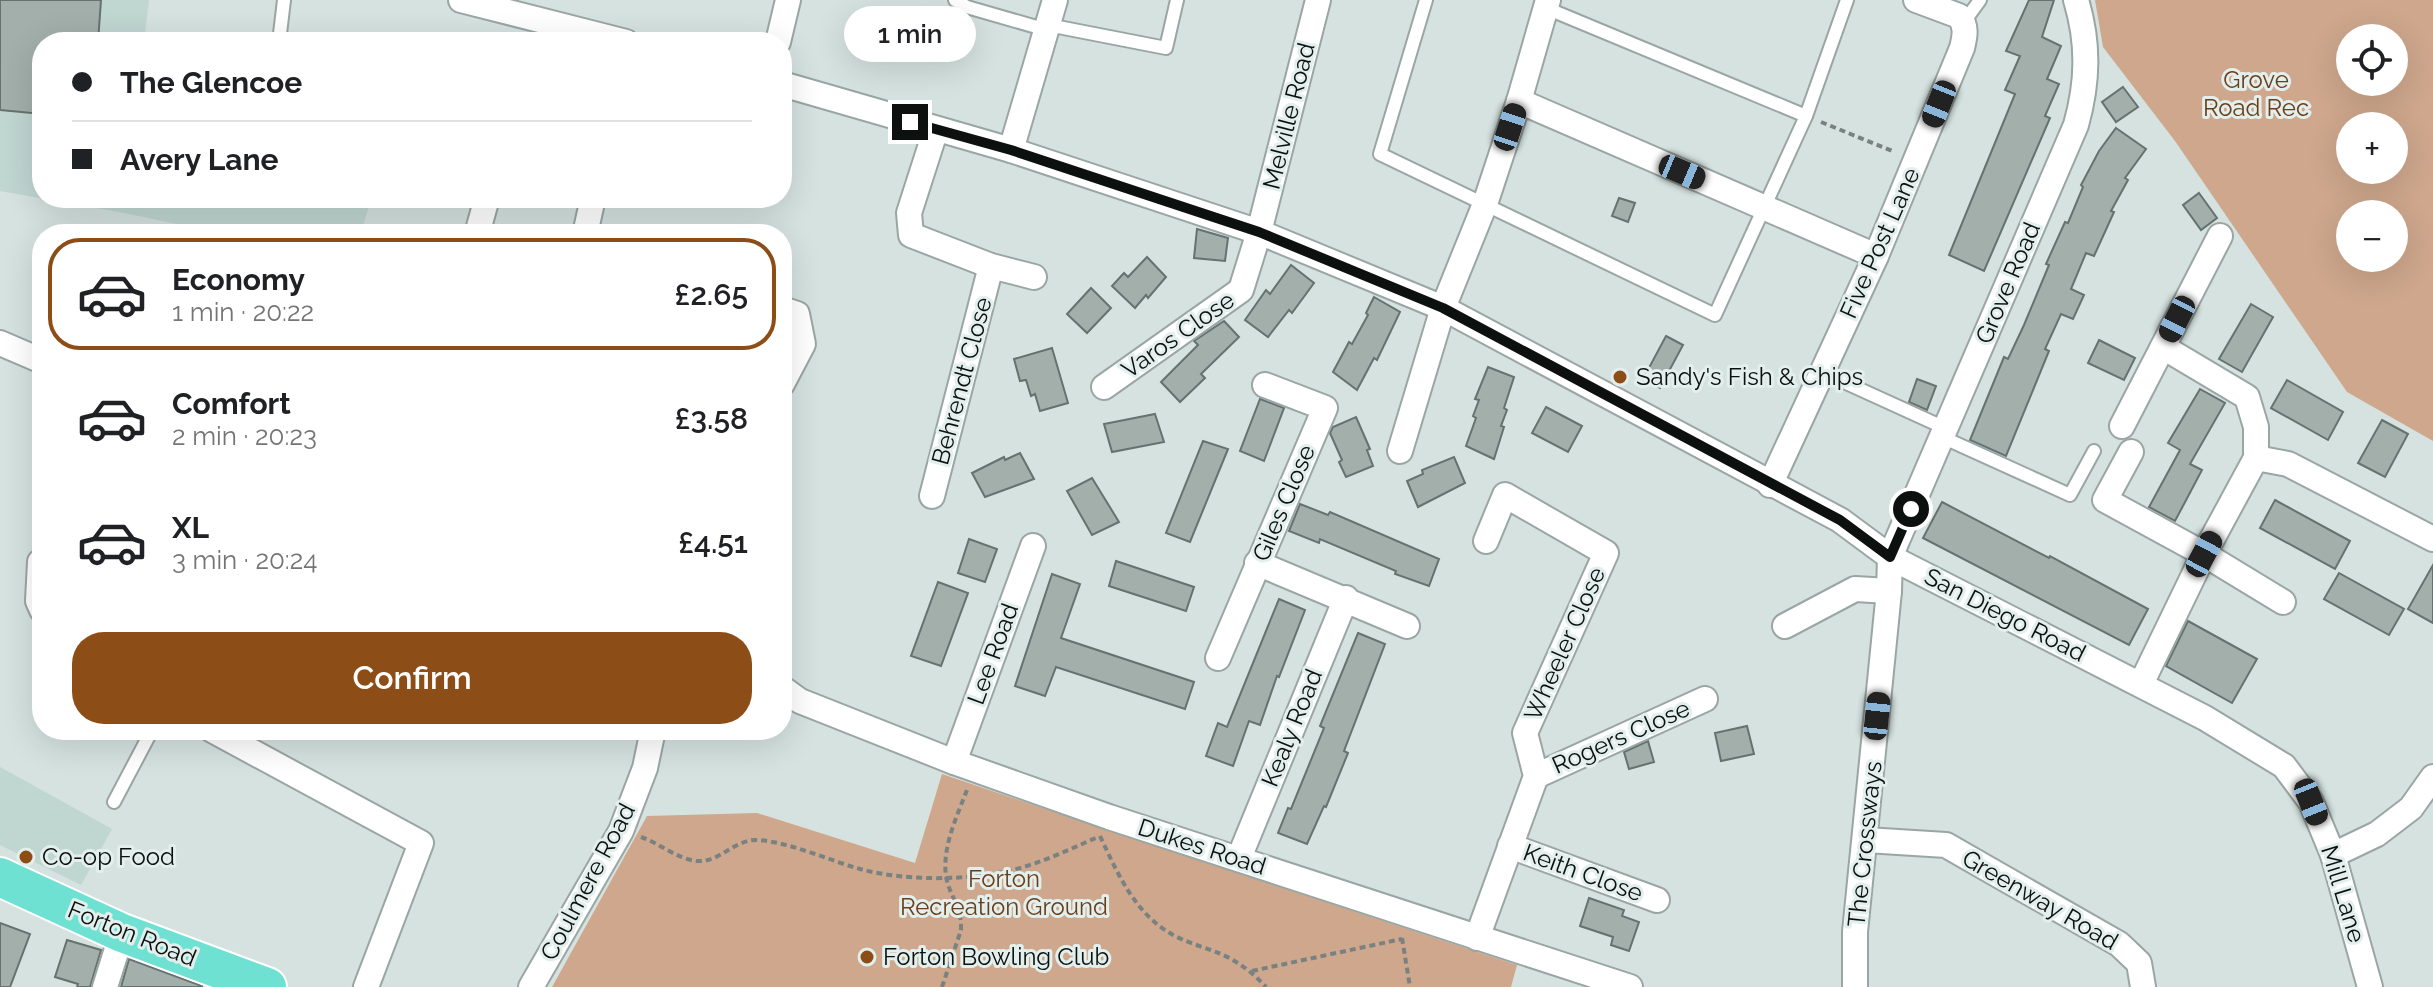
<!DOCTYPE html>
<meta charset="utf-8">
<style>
:root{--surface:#fff;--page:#f6f6f6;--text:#202124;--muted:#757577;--line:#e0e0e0;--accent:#8d4d16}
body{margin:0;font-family:Raleway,sans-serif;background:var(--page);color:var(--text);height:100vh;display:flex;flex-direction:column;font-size:30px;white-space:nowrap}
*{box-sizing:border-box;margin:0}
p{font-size:26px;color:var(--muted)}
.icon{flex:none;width:44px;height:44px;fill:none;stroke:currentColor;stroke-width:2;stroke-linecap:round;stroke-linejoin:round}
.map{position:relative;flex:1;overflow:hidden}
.side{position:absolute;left:32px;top:224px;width:760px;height:516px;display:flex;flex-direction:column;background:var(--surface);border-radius:32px;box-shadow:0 8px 32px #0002}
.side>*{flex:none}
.guide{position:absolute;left:32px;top:32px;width:760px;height:176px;border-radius:32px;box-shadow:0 8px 32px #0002;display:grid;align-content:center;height:176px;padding:0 40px;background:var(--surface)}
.tools{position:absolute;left:2336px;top:24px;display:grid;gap:16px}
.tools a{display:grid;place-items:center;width:72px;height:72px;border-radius:50%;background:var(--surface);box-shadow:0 8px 32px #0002;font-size:40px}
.end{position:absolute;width:36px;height:36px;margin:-18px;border:10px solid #0c100f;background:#fff;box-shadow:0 0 0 4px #fff}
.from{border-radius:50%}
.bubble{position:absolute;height:56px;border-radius:28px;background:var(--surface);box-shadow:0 8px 32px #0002;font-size:26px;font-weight:600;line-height:56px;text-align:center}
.car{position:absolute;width:24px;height:48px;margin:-24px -12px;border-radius:10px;box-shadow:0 0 6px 2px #0007;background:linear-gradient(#222 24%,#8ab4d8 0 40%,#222 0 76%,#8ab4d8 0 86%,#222 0)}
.guide b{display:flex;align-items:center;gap:28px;height:76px;font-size:30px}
.guide b+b{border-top:2px solid var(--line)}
.guide i{width:20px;height:20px;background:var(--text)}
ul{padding:14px 0 0;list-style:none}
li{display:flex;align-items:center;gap:24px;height:112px;margin:0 16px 12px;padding:0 24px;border:4px solid transparent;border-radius:32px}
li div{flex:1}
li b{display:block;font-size:30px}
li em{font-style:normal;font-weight:600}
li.current{border-color:var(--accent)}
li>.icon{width:72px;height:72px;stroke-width:1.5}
.primary-button{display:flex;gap:16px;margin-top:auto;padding:16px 40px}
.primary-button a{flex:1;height:92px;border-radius:32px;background:var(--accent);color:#fff;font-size:32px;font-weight:600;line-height:92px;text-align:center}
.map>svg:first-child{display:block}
</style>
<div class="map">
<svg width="2433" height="987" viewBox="0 0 2433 987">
<rect width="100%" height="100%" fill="#d5e2df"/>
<!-- built -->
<g fill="#c0d6d1">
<polygon points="0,0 149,0 144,42 42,42 42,198 371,198 361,234 225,234 119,212 0,191"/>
<polygon points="0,767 112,829 81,885 0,845"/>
</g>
<!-- green -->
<g fill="#cea78c" fill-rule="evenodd">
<path d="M2095,0H2433V441L2347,392L2175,141L2103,47ZM2350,38H2394V82H2350ZM2394,126V170H2350V126ZM2350,214H2394V258H2350Z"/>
<polygon points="942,774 1173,852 1517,965 1511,987 552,987 647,816 757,813 915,863"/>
</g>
<!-- building -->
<g fill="#a2afab" stroke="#66726f" stroke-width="2">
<polygon points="0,0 101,0 98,42 42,42 42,114 0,110"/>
<polygon points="2029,0 2054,0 2042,37 2061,46 2047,79 2059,84 2045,116 2050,118 1984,271 1949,255 2015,94 2005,90 2020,56 2006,51"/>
<polygon points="2123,87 2138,107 2116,122 2102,102"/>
<polygon points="2116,128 2146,149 2125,178 2128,180 2111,211 2114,212 2094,256 2086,253 2071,289 2084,295 2073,319 2061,314 2045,349 2049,351 2006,456 1970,440 2004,357 2008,359 2024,325 2049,265 2046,264 2065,222 2068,223 2083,187 2081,185 2099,151"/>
<polygon points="2199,193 2217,218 2201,230 2183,205"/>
<polygon points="1619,198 1635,203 1628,222 1612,216"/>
<polygon points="1197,229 1228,238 1225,261 1194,258"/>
<polygon points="1147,257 1166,277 1148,298 1146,295 1135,308 1112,286 1124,273 1128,277"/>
<polygon points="1291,265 1314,283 1292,313 1289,310 1268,337 1245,320 1266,290 1270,294"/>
<polygon points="1091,288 1111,308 1087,333 1067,314"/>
<polygon points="1374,297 1400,312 1377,360 1374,358 1357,390 1333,372 1349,342 1352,344 1368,315 1366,313"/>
<polygon points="2251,304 2273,317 2242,372 2219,359"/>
<polygon points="1224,321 1239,337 1201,374 1205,378 1180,402 1161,382 1198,345 1194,341"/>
<polygon points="1666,336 1683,345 1660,388 1643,379"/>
<polygon points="2099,340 2135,358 2124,380 2088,363"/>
<polygon points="1052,348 1068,403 1040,411 1035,394 1031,396 1026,380 1020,381 1014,359"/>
<polygon points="1488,367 1514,377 1504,408 1507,410 1501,426 1504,427 1494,459 1466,446 1476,418 1473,416 1479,400 1475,399"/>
<polygon points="1917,379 1936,386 1927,410 1909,402"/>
<polygon points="2287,380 2343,412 2328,440 2271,408"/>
<polygon points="2200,389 2225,403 2190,464 2202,470 2175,521 2149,507 2180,450 2168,443"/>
<polygon points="1260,399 1284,408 1264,461 1240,451"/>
<polygon points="1546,407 1582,426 1568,452 1532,433"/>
<polygon points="1155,414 1164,442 1112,452 1104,424"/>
<polygon points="1356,417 1370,449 1367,450 1373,466 1346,477 1339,462 1342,460 1330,433 1333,427"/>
<polygon points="2382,420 2408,434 2385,477 2358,463"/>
<polygon points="1203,441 1228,449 1190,542 1166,533"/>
<polygon points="1020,453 1034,479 985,497 972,473 1004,457 1005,460"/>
<polygon points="1454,457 1465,483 1418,507 1407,481 1423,474 1422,470"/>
<polygon points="1092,478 1119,522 1092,535 1067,491"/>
<polygon points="2275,500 2350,541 2335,569 2260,528"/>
<polygon points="1942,502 2049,558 2050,556 2148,609 2129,645 1923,538"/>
<polygon points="1300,504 1328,515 1330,512 1439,559 1429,586 1395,574 1396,571 1320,539 1319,543 1289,531"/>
<polygon points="969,539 997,549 985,582 958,573"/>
<polygon points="1116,561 1194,587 1186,611 1109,586"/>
<polygon points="2433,565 2433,623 2408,609"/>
<polygon points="2339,573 2404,609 2389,635 2324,599"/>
<polygon points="1052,574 1080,584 1061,638 1194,682 1185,709 1056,667 1045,696 1015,686"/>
<polygon points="938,582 968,593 941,666 911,656"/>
<polygon points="1279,599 1305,610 1279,677 1277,676 1260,725 1249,721 1233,766 1206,756 1218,723 1227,727"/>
<polygon points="2188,621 2257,659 2232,703 2166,666"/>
<polygon points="1358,633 1385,644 1344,751 1348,753 1326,807 1324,806 1307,844 1278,833 1288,808 1291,809 1324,728 1320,726"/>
<polygon points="1747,726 1754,754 1721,761 1715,733"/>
<polygon points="1648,741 1654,762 1629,769 1624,752"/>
<polygon points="1589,898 1624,910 1622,916 1639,922 1629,951 1611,945 1613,937 1580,926"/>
<polygon points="0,923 30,934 10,987 0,987"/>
<polygon points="67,940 101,950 90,987 77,987 78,984 55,977"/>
<polygon points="129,959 202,986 202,987 121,987"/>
</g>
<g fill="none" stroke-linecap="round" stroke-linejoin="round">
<defs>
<g id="lane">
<polyline points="955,0 967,7 1047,30"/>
<polyline points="1426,0 1380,154 1715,315 1806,116 1847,0"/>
<polyline points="1546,8 1806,116"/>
<polyline points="1964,22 1980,0"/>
<polyline points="1048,25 1166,48 1177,0"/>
<polyline points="279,42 284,0"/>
<polyline points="1822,372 1945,428"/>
<polyline points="1942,437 2070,495 2094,451"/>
<polyline points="114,802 152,730"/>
</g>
<g id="street">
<polyline points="461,0 626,42"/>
<polyline points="778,42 788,0"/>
<polyline points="782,84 1011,150 1259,232 1443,308 1840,520 1890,557 2205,718 2284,766 2311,802 2333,855 2370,987"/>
<polyline points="1519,101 1876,256"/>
<polyline points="936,129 909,213 911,235 991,266 1034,277"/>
<polyline points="1011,150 1055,0"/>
<polyline points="477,234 487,198"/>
<polyline points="585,234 593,198"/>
<polyline points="782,309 797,314 803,344 782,384"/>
<polyline points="0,343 42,361"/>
<polyline points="2163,347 2247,397 2256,427 2256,458"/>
<polyline points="1104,387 1241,290 1259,232 1318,0"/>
<polyline points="2122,426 2220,236"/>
<polyline points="1400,451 1443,308 1485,204 1519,101 1548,0"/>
<polyline points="2131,452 2105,500 2204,554 2283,602"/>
<path d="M1770,485L1876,256L1962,48C1965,36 1967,26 1959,16L1916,0"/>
<polyline points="932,496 991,266"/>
<polyline points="40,562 38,601 42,610"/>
<polyline points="1257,563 1407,626"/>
<polyline points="1785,626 1855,589 1889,591"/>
<polyline points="1218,658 1325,408 1265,385"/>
<polyline points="2141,684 2204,554 2256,458 2288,464 2433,539"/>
<polyline points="782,688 800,701 954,762 1109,817 1630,987"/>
<polyline points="212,730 421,843 366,987"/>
<polyline points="954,762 1033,546"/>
<polyline points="1536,776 1705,699"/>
<polyline points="1866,840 1946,845 2119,944 2139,963 2143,987"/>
<polyline points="1510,846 1657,900"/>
<polyline points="2333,855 2377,834 2411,808 2433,777"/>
<polyline points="1239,858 1346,598"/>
<polyline points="1477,938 1536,776 1525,733 1606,553 1505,495 1486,541"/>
<polyline points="105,987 122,933"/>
<polyline points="531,987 621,831 645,768 653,730"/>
<path d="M1855,987V932L1889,591L1890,557L2076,125C2088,82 2089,43 2076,0"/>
</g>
<polyline id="primary" points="0,877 122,933 267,987"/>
</defs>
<!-- lane casing -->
<use href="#lane" stroke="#9aa6a3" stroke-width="16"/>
<!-- street casing -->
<use href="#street" stroke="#9aa6a3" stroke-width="28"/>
<!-- primary casing -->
<use href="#primary" stroke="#fff" stroke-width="42"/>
<!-- path -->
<g stroke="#798280" stroke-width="4" stroke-dasharray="6 4" stroke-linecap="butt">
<polyline points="1821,122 1895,152"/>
<path d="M1100,836C1117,872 1133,910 1168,932C1184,942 1204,947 1221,954C1239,962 1253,973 1266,987"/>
<path d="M641,837C659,843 677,859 697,861C720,863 735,838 759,840C792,843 828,860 860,869C904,881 968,881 1012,870C1042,863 1070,849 1098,837"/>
<polyline points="1402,938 1410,987"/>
<polyline points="1252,971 1402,939"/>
<path d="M942,987L961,930C962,905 949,896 946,876C942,847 957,816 967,790"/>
</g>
<!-- lane -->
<use href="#lane" stroke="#fff" stroke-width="12"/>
<!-- street -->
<use href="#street" stroke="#fff" stroke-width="24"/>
<!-- primary -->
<use href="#primary" stroke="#6fe1d2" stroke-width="38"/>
</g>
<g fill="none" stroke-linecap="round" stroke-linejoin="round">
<!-- route -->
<polyline stroke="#0c100f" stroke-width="10" points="910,122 1011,150 1259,232 1443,308 1840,520 1890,557 1911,509"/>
</g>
<!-- markers -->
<g fill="#8d4d16" stroke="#e2efec" stroke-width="3">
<circle cx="1620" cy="377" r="8"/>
<circle cx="26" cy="857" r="8"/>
<circle cx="867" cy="957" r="8"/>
</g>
<g text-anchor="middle" stroke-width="6" stroke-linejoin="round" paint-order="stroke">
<!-- park labels -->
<g font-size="24" fill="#6b3d18" stroke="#e2efec">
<text x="2256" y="88">Grove<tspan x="2256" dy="28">Road Rec</tspan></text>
<text x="1004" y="887">Forton<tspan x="1004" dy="28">Recreation Ground</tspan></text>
</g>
<!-- street labels -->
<g font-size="24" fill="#0c100f" stroke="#e2efec">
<text transform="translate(1289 116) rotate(-76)" y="8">Melville Road</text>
<text transform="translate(1880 243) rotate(-66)" y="8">Five Post Lane</text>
<text transform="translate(2008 283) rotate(-67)" y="8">Grove Road</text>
<text transform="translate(1178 335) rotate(-35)" y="8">Varos Close</text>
<text transform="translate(962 381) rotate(-75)" y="8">Behrendt Close</text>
<text transform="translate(1284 503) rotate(-67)" y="8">Giles Close</text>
<text transform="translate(2005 615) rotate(27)" y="8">San Diego Road</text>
<text transform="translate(1565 644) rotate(-66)" y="8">Wheeler Close</text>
<text transform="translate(993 654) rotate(-70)" y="8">Lee Road</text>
<text transform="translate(1292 728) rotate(-68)" y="8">Kealy Road</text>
<text transform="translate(1621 737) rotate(-24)" y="8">Rogers Close</text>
<text transform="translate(1865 844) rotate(-84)" y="8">The Crossways</text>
<text transform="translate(1202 847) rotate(18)" y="8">Dukes Road</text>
<text transform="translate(1583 873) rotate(20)" y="8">Keith Close</text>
<text transform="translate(588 882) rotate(-62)" y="8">Coulmere Road</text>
<text transform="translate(2343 894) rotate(73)" y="8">Mill Lane</text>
<text transform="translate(2040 900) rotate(30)" y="8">Greenway Road</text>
<text transform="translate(132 934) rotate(22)" y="8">Forton Road</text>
</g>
<!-- poi labels -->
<g font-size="24" fill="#0c100f" stroke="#e2efec" text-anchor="start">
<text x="1636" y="385">Sandy's Fish &amp; Chips</text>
<text x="42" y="865">Co-op Food</text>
<text x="883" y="965">Forton Bowling Club</text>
</g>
</g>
</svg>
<div class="tools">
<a><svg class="icon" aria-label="locate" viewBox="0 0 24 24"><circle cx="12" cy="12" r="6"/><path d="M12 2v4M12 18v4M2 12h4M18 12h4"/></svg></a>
<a>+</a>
<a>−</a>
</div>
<i class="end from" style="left:1911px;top:509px"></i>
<i class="end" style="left:910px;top:122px"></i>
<div class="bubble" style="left:844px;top:6px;width:132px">1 min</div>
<i class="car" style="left:1939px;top:104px;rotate:202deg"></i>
<i class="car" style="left:1510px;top:127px;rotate:18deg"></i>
<i class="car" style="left:1682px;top:172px;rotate:113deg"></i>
<i class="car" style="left:2177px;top:319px;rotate:207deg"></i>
<i class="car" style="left:2204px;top:554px;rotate:28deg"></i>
<i class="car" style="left:1877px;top:716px;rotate:6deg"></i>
<i class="car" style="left:2311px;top:802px;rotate:158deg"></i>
<div class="guide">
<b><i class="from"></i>The Glencoe</b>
<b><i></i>Avery Lane</b>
</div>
<section class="side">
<ul>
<li class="current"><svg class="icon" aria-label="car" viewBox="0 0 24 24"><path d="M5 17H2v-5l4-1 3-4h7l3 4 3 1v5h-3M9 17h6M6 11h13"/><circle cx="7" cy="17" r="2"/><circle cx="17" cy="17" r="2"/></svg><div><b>Economy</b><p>1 min · 20:22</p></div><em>£2.65</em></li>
<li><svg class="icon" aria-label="car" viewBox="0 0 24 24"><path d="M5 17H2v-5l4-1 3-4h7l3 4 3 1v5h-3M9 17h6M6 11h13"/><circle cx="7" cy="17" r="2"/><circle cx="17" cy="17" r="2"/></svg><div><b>Comfort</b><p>2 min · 20:23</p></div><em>£3.58</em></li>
<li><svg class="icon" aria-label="car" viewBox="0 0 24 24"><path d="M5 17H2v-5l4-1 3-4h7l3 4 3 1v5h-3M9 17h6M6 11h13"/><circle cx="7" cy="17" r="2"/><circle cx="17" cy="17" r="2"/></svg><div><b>XL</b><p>3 min · 20:24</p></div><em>£4.51</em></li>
</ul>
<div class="primary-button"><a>Confirm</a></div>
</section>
</div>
